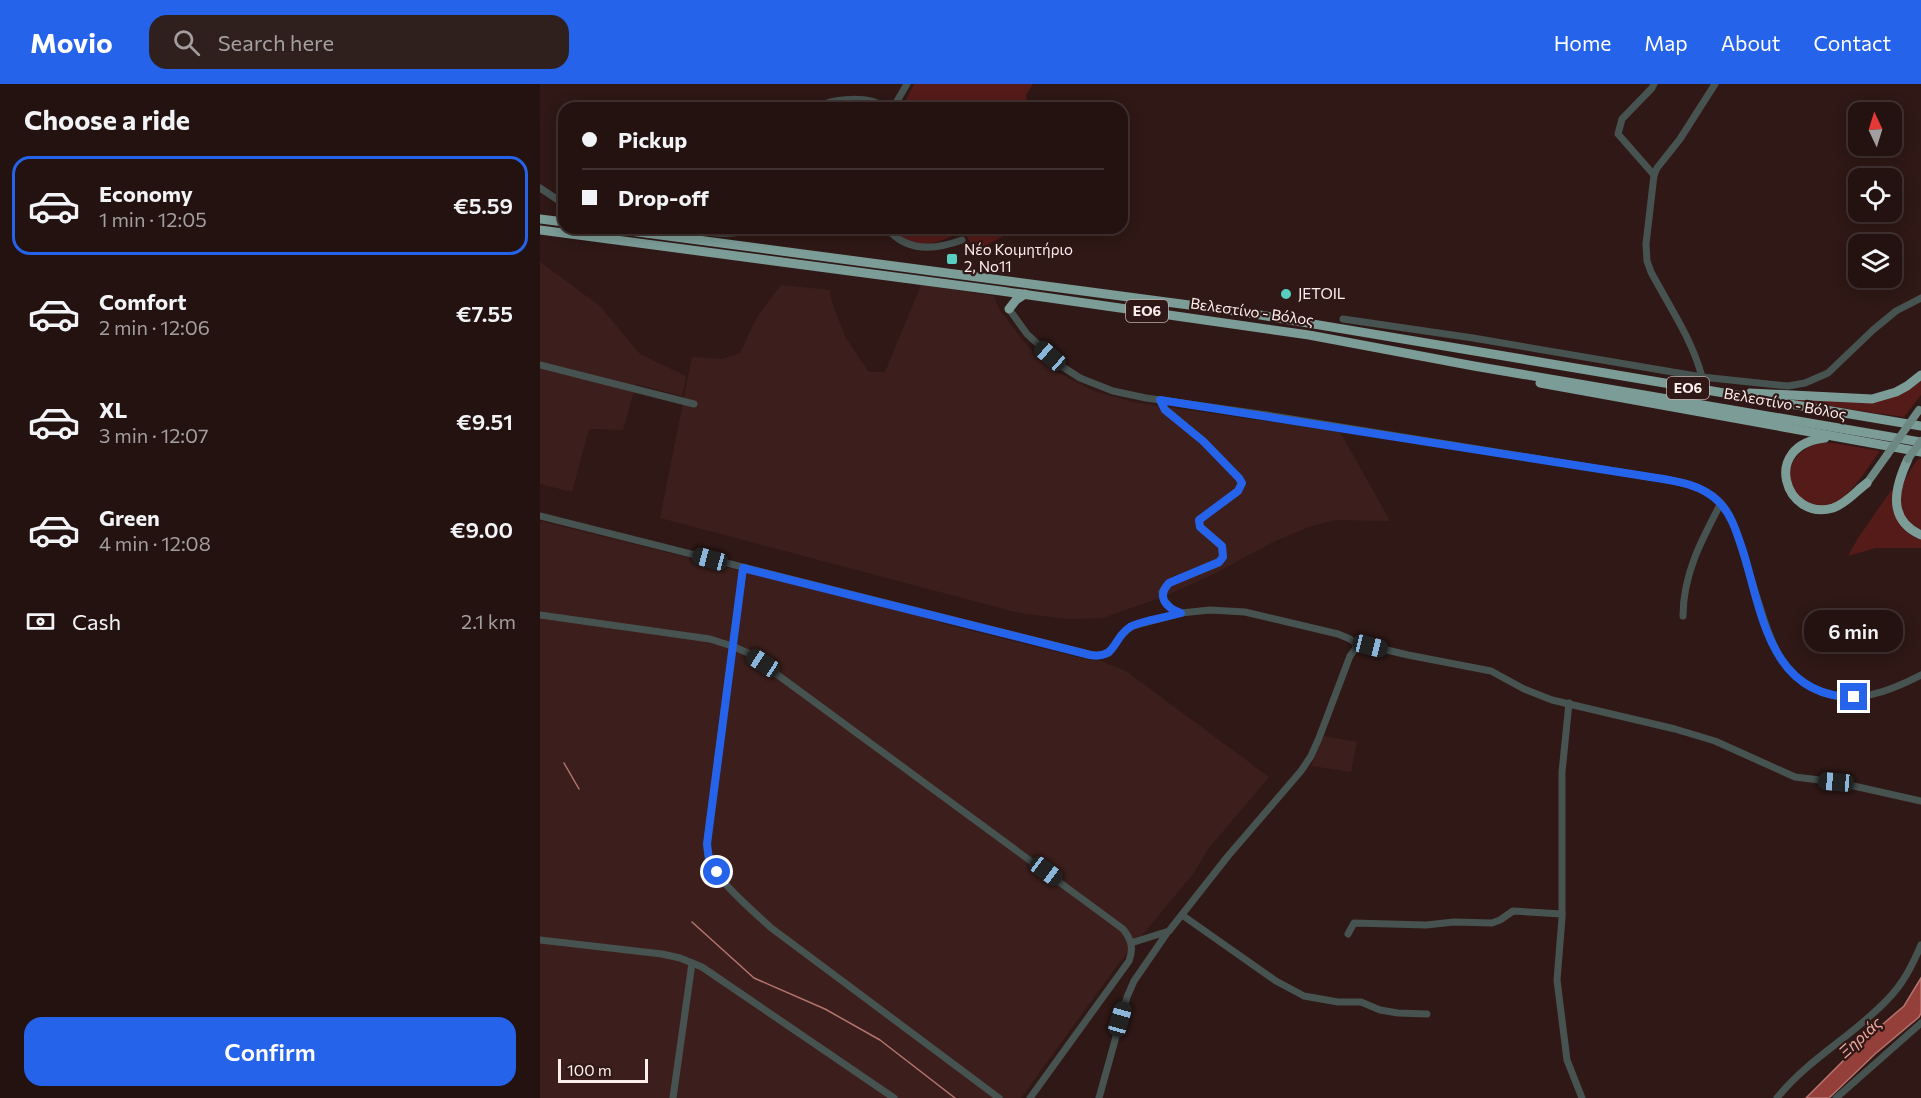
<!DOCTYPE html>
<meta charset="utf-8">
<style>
:root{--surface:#231210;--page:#2f201e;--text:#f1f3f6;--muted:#a39e9f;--line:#403230;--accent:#2563eb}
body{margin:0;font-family:Commissioner,sans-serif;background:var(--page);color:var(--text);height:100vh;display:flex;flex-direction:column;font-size:22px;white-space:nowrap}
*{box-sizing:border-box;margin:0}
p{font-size:20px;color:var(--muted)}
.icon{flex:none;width:33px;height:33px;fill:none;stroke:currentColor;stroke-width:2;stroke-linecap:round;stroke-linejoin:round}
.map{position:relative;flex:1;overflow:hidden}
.sheet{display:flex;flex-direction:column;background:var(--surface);width:540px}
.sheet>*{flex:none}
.banner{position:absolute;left:18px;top:18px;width:570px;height:132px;border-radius:18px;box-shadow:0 3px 15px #0003,0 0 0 2px var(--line);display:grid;align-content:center;height:132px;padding:0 24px;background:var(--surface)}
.needle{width:39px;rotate:356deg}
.fabs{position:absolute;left:1308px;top:18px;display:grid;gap:12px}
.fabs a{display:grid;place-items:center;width:54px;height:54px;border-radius:12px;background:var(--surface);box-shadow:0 3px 15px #0003,0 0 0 2px var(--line);font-size:30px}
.scale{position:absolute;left:18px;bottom:15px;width:90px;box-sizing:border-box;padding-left:6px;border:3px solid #feeeec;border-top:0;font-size:16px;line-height:21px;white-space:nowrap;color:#feeeec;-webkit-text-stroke:4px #2f1816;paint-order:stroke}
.end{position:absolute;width:27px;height:27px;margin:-14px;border:8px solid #2563eb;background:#fff;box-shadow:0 0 0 3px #fff}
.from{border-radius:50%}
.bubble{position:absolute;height:42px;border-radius:18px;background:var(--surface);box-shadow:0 3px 15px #0003,0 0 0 2px var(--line);font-size:20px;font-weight:600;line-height:42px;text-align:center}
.car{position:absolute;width:18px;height:36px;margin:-18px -9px;border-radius:8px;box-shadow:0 0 4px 2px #0007;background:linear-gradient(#222 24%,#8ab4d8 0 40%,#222 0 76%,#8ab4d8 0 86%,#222 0)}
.banner b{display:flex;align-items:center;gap:21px;height:57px;font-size:22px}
.banner b+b{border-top:2px solid var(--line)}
.banner i{width:15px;height:15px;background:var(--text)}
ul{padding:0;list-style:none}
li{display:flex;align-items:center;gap:18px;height:99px;margin:0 12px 9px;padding:0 12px;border:3px solid transparent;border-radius:18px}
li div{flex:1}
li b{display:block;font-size:22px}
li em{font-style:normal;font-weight:600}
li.current{border-color:var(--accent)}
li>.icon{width:54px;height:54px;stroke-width:1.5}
h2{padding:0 24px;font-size:27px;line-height:72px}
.pay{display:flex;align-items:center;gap:15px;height:66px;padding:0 24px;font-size:22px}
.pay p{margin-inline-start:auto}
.cta{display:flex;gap:12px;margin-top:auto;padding:12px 24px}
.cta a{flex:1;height:69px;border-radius:18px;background:var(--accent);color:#fff;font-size:24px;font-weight:600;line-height:69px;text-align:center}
header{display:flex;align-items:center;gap:36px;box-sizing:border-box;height:84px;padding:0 30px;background:var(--accent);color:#fff}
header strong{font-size:28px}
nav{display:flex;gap:33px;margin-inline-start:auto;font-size:21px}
.search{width:420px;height:54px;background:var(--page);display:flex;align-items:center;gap:15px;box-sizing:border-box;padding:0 21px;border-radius:18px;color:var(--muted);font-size:22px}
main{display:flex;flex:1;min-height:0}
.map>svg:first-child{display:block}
</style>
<header>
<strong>Movio</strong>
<div class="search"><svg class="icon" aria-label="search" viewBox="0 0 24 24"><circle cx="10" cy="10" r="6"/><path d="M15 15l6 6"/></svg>Search here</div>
<nav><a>Home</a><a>Map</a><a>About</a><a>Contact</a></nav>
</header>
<main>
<section class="sheet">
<h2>Choose a ride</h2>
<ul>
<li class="current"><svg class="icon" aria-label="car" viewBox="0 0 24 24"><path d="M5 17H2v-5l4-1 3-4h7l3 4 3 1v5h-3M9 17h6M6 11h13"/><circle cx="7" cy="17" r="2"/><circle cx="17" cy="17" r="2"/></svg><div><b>Economy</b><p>1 min · 12:05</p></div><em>€5.59</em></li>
<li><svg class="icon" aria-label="car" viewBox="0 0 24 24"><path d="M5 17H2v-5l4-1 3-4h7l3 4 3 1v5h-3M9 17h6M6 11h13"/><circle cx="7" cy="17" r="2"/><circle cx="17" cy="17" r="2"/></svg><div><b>Comfort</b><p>2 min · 12:06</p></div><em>€7.55</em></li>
<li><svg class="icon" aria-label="car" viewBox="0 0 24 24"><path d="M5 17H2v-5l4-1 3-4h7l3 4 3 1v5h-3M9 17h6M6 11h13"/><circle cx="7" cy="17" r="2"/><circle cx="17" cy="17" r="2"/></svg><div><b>XL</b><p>3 min · 12:07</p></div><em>€9.51</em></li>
<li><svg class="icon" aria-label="car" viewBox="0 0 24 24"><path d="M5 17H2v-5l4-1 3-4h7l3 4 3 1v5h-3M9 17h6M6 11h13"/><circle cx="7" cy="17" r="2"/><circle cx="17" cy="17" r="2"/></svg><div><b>Green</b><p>4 min · 12:08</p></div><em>€9.00</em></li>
</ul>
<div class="pay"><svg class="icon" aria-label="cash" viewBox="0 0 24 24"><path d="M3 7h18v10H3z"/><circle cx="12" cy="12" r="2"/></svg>Cash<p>2.1 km</p></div>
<div class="cta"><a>Confirm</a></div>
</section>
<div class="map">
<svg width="1381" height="1014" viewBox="0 0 1381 1014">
<rect width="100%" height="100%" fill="#2f1816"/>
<!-- built -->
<g fill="#3c1f1c">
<polygon points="0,178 60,222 100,270 146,292 142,312 96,300 83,346 49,345 32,408 0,400"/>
<polygon points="241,201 290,206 292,219 306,254 329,288 345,288 381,201 454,212 459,225 484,258 513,286 554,307 593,318 799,348 803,353 850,437 795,436 769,443 733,458 674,490 625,512 563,534 528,535 479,529 120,434 152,273 182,275 200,269 217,233"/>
<polygon points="0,437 367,528 408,541 549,576 561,577 586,587 729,693 669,764 653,790 579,879 481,1014 0,1014"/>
<polygon points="784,652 817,658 811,688 771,682"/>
</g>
<!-- green -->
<g fill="#541b18">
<polygon points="374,0 493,0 486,11 488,24 362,24"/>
<path d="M351,144H479L435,167L423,146C399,161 372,168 351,144Z"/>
<polygon points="1381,296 1381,311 1364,333 1251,317 1249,314 1316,318"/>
<path d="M1281,359H1294L1340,367C1328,383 1312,411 1294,419C1261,434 1232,388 1264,366C1268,362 1275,361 1281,359Z"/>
<path d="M1379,374L1381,375V447C1346,429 1360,398 1379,374Z"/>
<polygon points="1352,405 1354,429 1381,454 1381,464 1336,464 1308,472 1318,454"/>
</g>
<!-- water -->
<polygon fill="#953f3a" stroke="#b4746f" stroke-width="1.5" points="1381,894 1381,929 1379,933 1335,970 1289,1014 1266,1014 1322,958 1364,922"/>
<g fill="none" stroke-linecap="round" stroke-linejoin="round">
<!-- stream -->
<g stroke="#b4746f" stroke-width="1.5">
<polyline points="24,679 39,705"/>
<polyline points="152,838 214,894 285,925 340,956 415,1014"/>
</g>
<!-- minor -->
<g stroke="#475351" stroke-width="7">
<polyline points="1114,0 1112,4 1082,35 1078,50 1114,91"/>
<path d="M277,24C292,13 331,12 346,24"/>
<polyline points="353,24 367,0"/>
<polyline points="0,104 24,120"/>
<path d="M141,144C163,147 191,154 212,144"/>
<path d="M347,144C366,168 395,166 422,156"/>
<path d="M469,225L487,250L523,283L540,294L573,307L606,314L727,331L1098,391C1125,396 1158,397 1179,417C1192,430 1197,449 1202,466C1208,485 1214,504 1220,523C1231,559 1243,593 1281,608C1315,621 1350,607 1381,591"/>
<polyline points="803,235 933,254 1162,293 1248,302 1265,299 1288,289 1333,246 1356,227 1381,214"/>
<polyline points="0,281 154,320"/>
<path d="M1162,293C1152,255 1129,222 1111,188L1107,177L1106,160L1114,91L1117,84L1140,55L1175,0"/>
<polyline points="620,316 625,325 663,357 699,394 702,399 698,407 659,436 660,443 682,462 683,473 679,479 629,499 622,508 624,516 632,525 641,529 670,526 705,528 798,550 810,555 818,561"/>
<polyline points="0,432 557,572 569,569 581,551 592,542 641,529"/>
<path d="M203,484L168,751C167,759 166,767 169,775C176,796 213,827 230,843L459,1014"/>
<path d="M0,531L170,555L192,562L208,569L583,845C591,855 594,864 589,877L490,1014"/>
<path d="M1143,532C1143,490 1162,455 1181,419"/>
<polyline points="1029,619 1022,688 1022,834 1017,896 1027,976 1042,1014"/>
<polyline points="642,831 736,897 764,912 798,918 821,918 840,926 858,929 887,930"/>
<polyline points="808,850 814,839 886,841 914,838 952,839 960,836 973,827 1022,830"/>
<polyline points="0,856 122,870 140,874 162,883 354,1014"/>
<polyline points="591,859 629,847 688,772 761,687 771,672 779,654 810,572 818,561 830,562 868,571 951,587 984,605 1012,616 1135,645 1175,657 1255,693 1296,698 1381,717"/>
<polyline points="133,1014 152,879"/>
<polyline points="559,1014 587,913 594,897 627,849"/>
<path d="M1237,1014C1268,975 1313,952 1347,916C1363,900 1372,882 1381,861"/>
<polyline points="1296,1014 1381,939"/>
</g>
<!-- major -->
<polyline stroke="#6d8783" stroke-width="8" points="1327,399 1347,371"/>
<!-- highway -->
<g stroke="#7c9c97" stroke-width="9">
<polyline points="0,135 24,138"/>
<polyline points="67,144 702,228 1381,342"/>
<polyline points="0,146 461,207 769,251 934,282 1381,358"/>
<polyline points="469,225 476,216 485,210"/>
<polyline points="1000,299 1381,368"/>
<polyline points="1210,309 1332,315 1356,308 1367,302 1381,291"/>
<path d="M1285,354C1220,361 1245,438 1293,424C1307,419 1316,407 1327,399"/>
<path d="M1368,375C1355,403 1346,435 1381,451"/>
</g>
<!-- major-bridge -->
<g stroke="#6d8783" stroke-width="8">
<polyline points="1347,371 1379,326"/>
<polyline points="1368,375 1381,357"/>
</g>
</g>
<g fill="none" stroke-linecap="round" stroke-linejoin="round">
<!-- route -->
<path stroke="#2563eb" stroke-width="8" d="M177,788L169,775L167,760L203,484L550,571C577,575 572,555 590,543C600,537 628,533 641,529C626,524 616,513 629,499L679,478L683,473L682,462L660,443L659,436L698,407L702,399L699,394L663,357L625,326L620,316L1098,391C1125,396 1159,397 1179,418C1192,431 1197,450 1203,467C1222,529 1230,613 1314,613"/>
</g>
<!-- markers -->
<g fill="#58cec0" stroke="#2f1816" stroke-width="2">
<rect x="406" y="169" width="12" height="12" rx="3"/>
<circle cx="746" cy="210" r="6"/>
</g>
<g text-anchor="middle" stroke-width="4.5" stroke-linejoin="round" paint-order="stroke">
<!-- shield labels -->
<g fill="#2f1816" stroke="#c0aeac" stroke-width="1.5">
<rect x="586" y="216" width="42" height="22" rx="4.5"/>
<rect x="1127" y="293" width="42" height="22" rx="4.5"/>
</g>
<g font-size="14" font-weight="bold" fill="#feeeec">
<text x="607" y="232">ΕΟ6</text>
<text x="1148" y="309">ΕΟ6</text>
</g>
<!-- poi labels -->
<g font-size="15" fill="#feeeec" stroke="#2f1816" text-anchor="start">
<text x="424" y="171">Νέο Κοιμητήριο<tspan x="424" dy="17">2, Νο11</tspan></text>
<text x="758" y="215">JETOIL</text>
</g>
<!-- street labels -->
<g font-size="15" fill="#feeeec" stroke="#2f1816">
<text transform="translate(712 228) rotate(8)" y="5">Βελεστίνο - Βόλος</text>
<text transform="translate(1245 320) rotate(10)" y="5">Βελεστίνο - Βόλος</text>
</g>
<!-- water labels -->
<g font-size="16" font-style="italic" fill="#f2a8a1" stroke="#2f1816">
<text transform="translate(1320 953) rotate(-42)" y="6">Ξηριάς</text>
</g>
</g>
</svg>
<div class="fabs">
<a><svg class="needle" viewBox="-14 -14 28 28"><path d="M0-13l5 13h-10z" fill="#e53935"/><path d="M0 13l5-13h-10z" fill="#a39e9f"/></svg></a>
<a><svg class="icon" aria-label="locate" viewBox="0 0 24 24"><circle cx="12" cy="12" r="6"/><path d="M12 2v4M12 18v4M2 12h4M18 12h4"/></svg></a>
<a><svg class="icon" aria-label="layers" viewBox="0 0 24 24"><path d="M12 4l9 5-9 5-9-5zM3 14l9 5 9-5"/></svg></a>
</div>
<div class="scale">100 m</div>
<i class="end from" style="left:177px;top:788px"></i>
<i class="end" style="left:1314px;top:613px"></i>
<div class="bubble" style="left:1264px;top:526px;width:99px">6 min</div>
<i class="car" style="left:510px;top:272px;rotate:311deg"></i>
<i class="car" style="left:170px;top:475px;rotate:285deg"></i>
<i class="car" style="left:830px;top:562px;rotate:104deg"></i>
<i class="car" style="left:223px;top:579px;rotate:303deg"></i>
<i class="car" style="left:1296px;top:698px;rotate:275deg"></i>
<i class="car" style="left:506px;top:787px;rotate:127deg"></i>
<i class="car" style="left:580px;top:935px;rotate:16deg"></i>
<div class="banner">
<b><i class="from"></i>Pickup</b>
<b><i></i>Drop-off</b>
</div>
</div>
</main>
